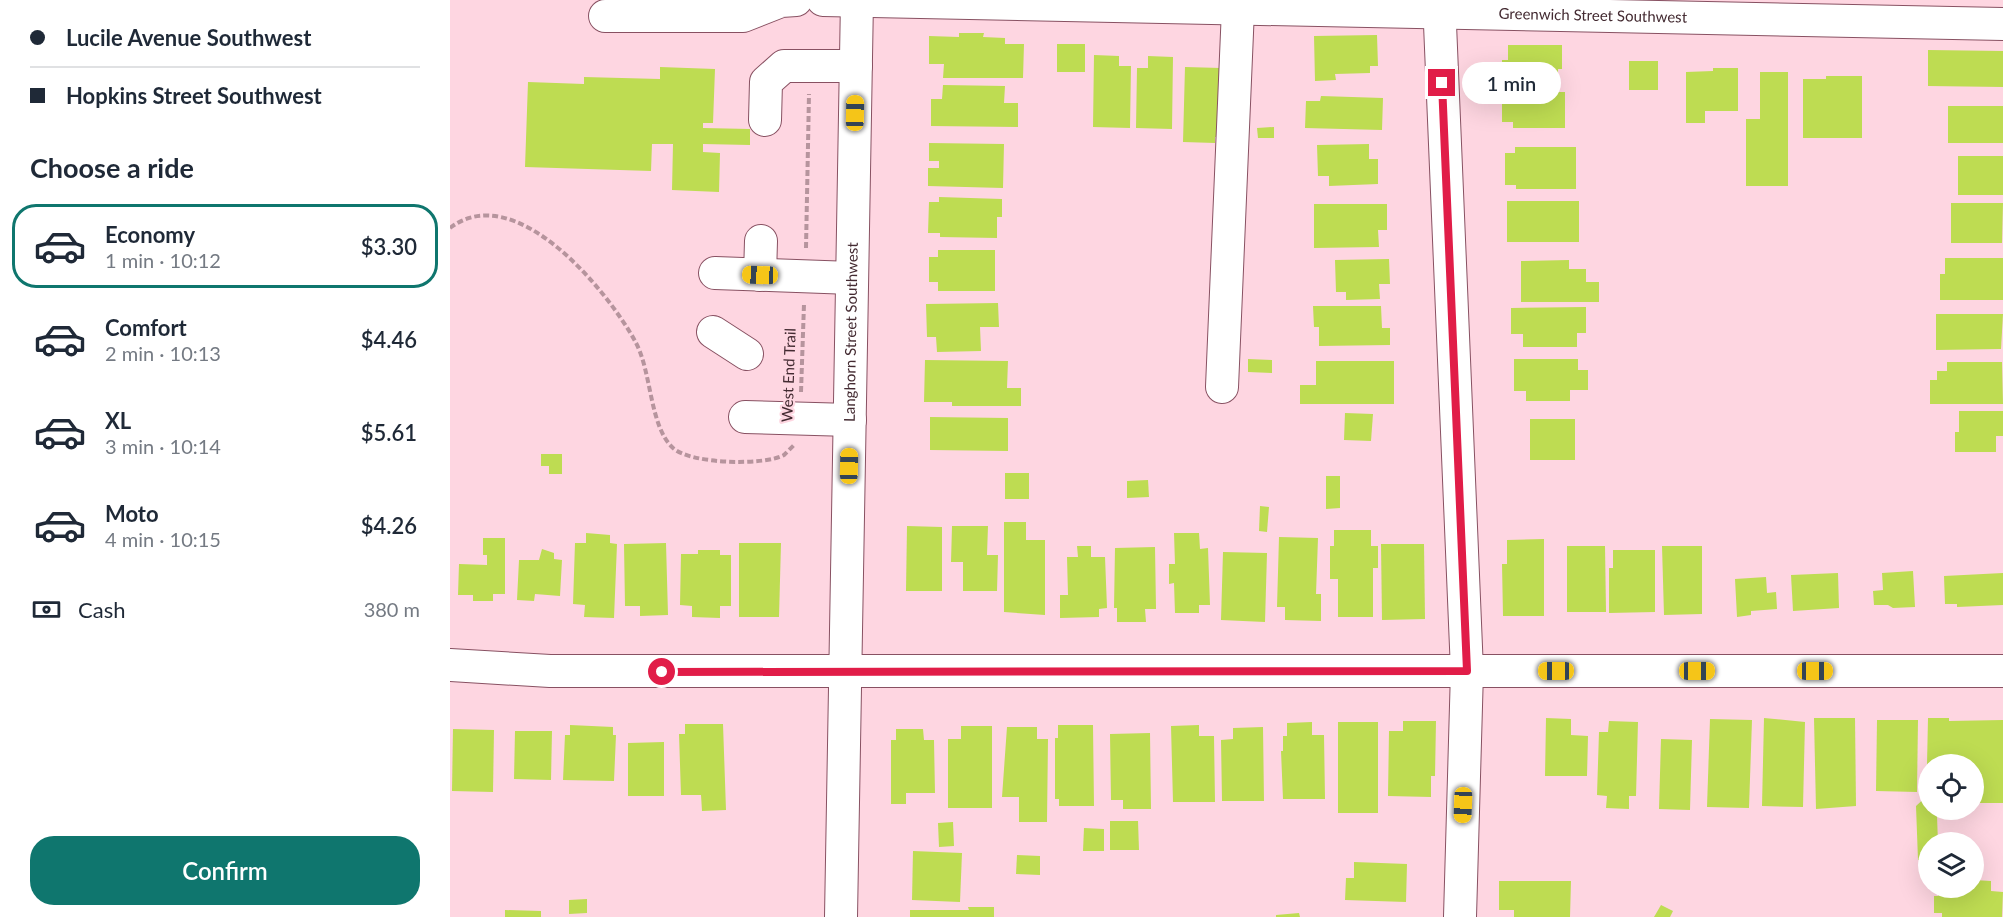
<!DOCTYPE html>
<meta charset="utf-8">
<style>
:root{--surface:#fff;--page:#f6f6f7;--text:#1f2937;--muted:#747a83;--line:#e0e1e3;--accent:#0f766e}
body{margin:0;font-family:Lato,sans-serif;background:var(--page);color:var(--text);height:100vh;display:flex;flex-direction:column;font-size:22px;white-space:nowrap}
*{box-sizing:border-box;margin:0}
p{font-size:20px;color:var(--muted)}
.icon{flex:none;width:33px;height:33px;fill:none;stroke:currentColor;stroke-width:2;stroke-linecap:round;stroke-linejoin:round}
.map{position:relative;flex:1;overflow:hidden}
.panel{display:flex;flex-direction:column;background:var(--surface);width:450px}
.panel>*{flex:none}
.guide{display:grid;align-content:center;height:132px;padding:0 30px;background:var(--surface)}
.fabs{position:absolute;left:1468px;top:754px;display:grid;gap:12px}
.fabs a{display:grid;place-items:center;width:66px;height:66px;border-radius:50%;background:var(--surface);box-shadow:0 6px 24px #0002;font-size:30px}
.end{position:absolute;width:27px;height:27px;margin:-14px;border:8px solid #e11d48;background:#fff;box-shadow:0 0 0 3px #fff}
.from{border-radius:50%}
.bubble{position:absolute;height:42px;border-radius:21px;background:var(--surface);box-shadow:0 6px 24px #0002;font-size:20px;font-weight:600;line-height:42px;text-align:center}
.car{position:absolute;width:18px;height:36px;margin:-18px -9px;border-radius:8px;box-shadow:0 0 4px 2px #0007;background:linear-gradient(#f5c518 24%,#345 0 40%,#f5c518 0 76%,#345 0 86%,#f5c518 0)}
.guide b{display:flex;align-items:center;gap:21px;height:57px;font-size:22px}
.guide b+b{border-top:2px solid var(--line)}
.guide i{width:15px;height:15px;background:var(--text)}
ul{padding:0;list-style:none}
li{display:flex;align-items:center;gap:18px;height:84px;margin:0 12px 9px;padding:0 18px;border:3px solid transparent;border-radius:24px}
li div{flex:1}
li b{display:block;font-size:22px}
li em{font-style:normal;font-weight:600}
li.selected{border-color:var(--accent)}
li>.icon{width:54px;height:54px;stroke-width:1.5}
h2{padding:0 30px;font-size:27px;line-height:72px}
.pay{display:flex;align-items:center;gap:15px;height:66px;padding:0 30px;font-size:22px}
.pay p{margin-inline-start:auto}
.primary-button{display:flex;gap:12px;margin-top:auto;padding:12px 30px}
.primary-button a{flex:1;height:69px;border-radius:24px;background:var(--accent);color:#fff;font-size:24px;font-weight:600;line-height:69px;text-align:center}
main{display:flex;flex:1;min-height:0}
.map>svg:first-child{display:block}
</style>
<main>
<section class="panel">
<div class="guide">
<b><i class="from"></i>Lucile Avenue Southwest</b>
<b><i></i>Hopkins Street Southwest</b>
</div>
<h2>Choose a ride</h2>
<ul>
<li class="selected"><svg class="icon" aria-label="car" viewBox="0 0 24 24"><path d="M5 17H2v-5l4-1 3-4h7l3 4 3 1v5h-3M9 17h6M6 11h13"/><circle cx="7" cy="17" r="2"/><circle cx="17" cy="17" r="2"/></svg><div><b>Economy</b><p>1 min · 10:12</p></div><em>$3.30</em></li>
<li><svg class="icon" aria-label="car" viewBox="0 0 24 24"><path d="M5 17H2v-5l4-1 3-4h7l3 4 3 1v5h-3M9 17h6M6 11h13"/><circle cx="7" cy="17" r="2"/><circle cx="17" cy="17" r="2"/></svg><div><b>Comfort</b><p>2 min · 10:13</p></div><em>$4.46</em></li>
<li><svg class="icon" aria-label="car" viewBox="0 0 24 24"><path d="M5 17H2v-5l4-1 3-4h7l3 4 3 1v5h-3M9 17h6M6 11h13"/><circle cx="7" cy="17" r="2"/><circle cx="17" cy="17" r="2"/></svg><div><b>XL</b><p>3 min · 10:14</p></div><em>$5.61</em></li>
<li><svg class="icon" aria-label="car" viewBox="0 0 24 24"><path d="M5 17H2v-5l4-1 3-4h7l3 4 3 1v5h-3M9 17h6M6 11h13"/><circle cx="7" cy="17" r="2"/><circle cx="17" cy="17" r="2"/></svg><div><b>Moto</b><p>4 min · 10:15</p></div><em>$4.26</em></li>
</ul>
<div class="pay"><svg class="icon" aria-label="cash" viewBox="0 0 24 24"><path d="M3 7h18v10H3z"/><circle cx="12" cy="12" r="2"/></svg>Cash<p>380 m</p></div>
<div class="primary-button"><a>Confirm</a></div>
</section>
<div class="map">
<svg width="1553" height="917" viewBox="0 0 1553 917">
<rect width="100%" height="100%" fill="#fed6e1"/>
<!-- building -->
<g fill="#bedc52">
<polygon points="509,33 534,33 533,37 555,38 555,44 574,44 573,78 493,78 494,64 479,64 479,36 509,37"/>
<polygon points="927,35 928,66 920,66 920,73 885,74 886,80 865,81 864,36"/>
<rect x="607" y="44" width="28" height="28"/>
<polygon points="1058,45 1112,45 1112,69 1108,69 1108,85 1052,85 1052,60 1058,60"/>
<polygon points="1478,50 1553,51 1553,87 1478,86"/>
<polygon points="644,55 669,56 669,66 681,66 680,128 643,127"/>
<polygon points="698,56 723,57 722,129 686,128 687,68 698,68"/>
<rect x="1179" y="61" width="29" height="29"/>
<polygon points="210,67 265,69 263,123 253,123 253,128 300,129 300,145 253,144 253,152 270,153 269,192 222,190 223,144 202,144 201,171 75,167 78,82 134,84 134,77 210,79"/>
<polygon points="735,67 771,68 769,137 765,137 765,143 733,142"/>
<polygon points="1263,68 1288,68 1288,111 1255,111 1255,123 1236,123 1236,72 1263,71"/>
<polygon points="1310,72 1338,72 1338,186 1296,186 1296,119 1310,119"/>
<polygon points="1376,76 1412,76 1412,138 1353,138 1353,79 1376,79"/>
<polygon points="493,85 555,86 554,103 568,103 568,127 481,126 481,99 492,99"/>
<polygon points="1060,92 1115,92 1115,128 1063,128 1063,122 1052,122 1052,103 1061,103"/>
<polygon points="871,96 933,98 932,130 855,128 856,101 870,101"/>
<rect x="1498" y="106" width="55" height="37"/>
<polygon points="824,127 824,138 808,138 807,128"/>
<polygon points="479,143 554,144 553,188 478,186 478,168 489,168 489,161 479,161"/>
<polygon points="919,144 919,159 928,159 928,184 879,186 879,176 868,176 867,145"/>
<polygon points="1065,147 1126,147 1126,189 1066,189 1066,185 1055,185 1055,153 1065,153"/>
<rect x="1508" y="156" width="45" height="39"/>
<polygon points="489,197 552,199 552,217 547,217 547,238 490,237 490,233 478,233 479,202 489,202"/>
<rect x="1057" y="201" width="72" height="41"/>
<polygon points="1501,203 1553,203 1552,243 1501,243"/>
<polygon points="864,204 937,204 937,230 928,230 929,247 864,248"/>
<polygon points="488,250 545,250 545,291 488,291 488,282 479,282 479,257 488,257"/>
<polygon points="1495,258 1553,258 1553,300 1490,300 1490,274 1495,274"/>
<polygon points="939,259 940,284 929,284 930,299 896,300 896,292 886,292 885,260"/>
<polygon points="1119,260 1119,269 1136,269 1136,282 1149,282 1149,302 1071,302 1071,261"/>
<polygon points="548,303 549,327 530,327 531,351 487,352 486,337 477,337 476,304"/>
<polygon points="863,306 931,306 932,328 940,328 940,345 869,346 869,327 864,327"/>
<polygon points="1136,307 1136,333 1127,333 1127,347 1073,347 1073,334 1061,334 1061,308"/>
<polygon points="1486,314 1553,314 1551,349 1486,350"/>
<polygon points="798,359 822,360 822,373 798,372"/>
<polygon points="1064,359 1128,359 1128,370 1138,370 1138,390 1120,390 1120,401 1076,401 1076,391 1064,391"/>
<polygon points="475,360 558,361 557,388 571,388 571,406 502,406 502,402 474,402"/>
<polygon points="866,361 944,361 944,404 850,404 850,385 866,385"/>
<polygon points="1497,362 1552,362 1553,404 1480,404 1480,380 1487,380 1487,371 1497,371"/>
<polygon points="1509,411 1553,411 1553,436 1546,436 1546,452 1505,452 1505,432 1509,432"/>
<polygon points="895,413 923,414 921,441 894,440"/>
<polygon points="480,417 558,418 558,451 480,450"/>
<rect x="1080" y="419" width="45" height="41"/>
<polygon points="91,454 112,454 112,474 99,474 99,466 91,466"/>
<rect x="555" y="473" width="24" height="26"/>
<polygon points="876,476 890,476 890,508 876,509"/>
<polygon points="698,480 699,497 677,498 677,481"/>
<polygon points="810,506 819,507 817,532 809,531"/>
<polygon points="554,522 576,522 576,540 595,540 595,615 554,612"/>
<polygon points="457,526 492,527 492,591 456,591"/>
<polygon points="502,526 538,526 537,555 548,555 547,591 513,591 513,562 501,562"/>
<polygon points="884,530 921,530 921,546 928,546 928,568 923,568 923,617 888,617 888,579 880,579 880,546 884,546"/>
<polygon points="136,533 160,535 160,543 167,544 164,618 134,617 135,605 123,604 125,543 136,543"/>
<polygon points="724,533 749,533 750,549 758,548 760,605 749,605 749,613 725,613 724,583 719,584 719,564 725,564"/>
<polygon points="829,537 868,538 866,594 871,594 871,621 835,620 835,607 827,607"/>
<polygon points="33,538 55,538 55,594 43,594 43,601 23,601 23,595 8,595 9,564 37,565 37,555 33,555"/>
<polygon points="1094,539 1094,616 1053,616 1052,564 1057,564 1057,540"/>
<polygon points="216,543 218,615 190,616 190,606 175,606 174,544"/>
<polygon points="289,543 331,543 329,617 289,617"/>
<polygon points="931,544 974,544 975,619 932,620"/>
<polygon points="627,546 641,546 641,557 655,557 657,608 649,609 649,617 610,618 610,595 618,595 617,557 628,557"/>
<polygon points="1117,546 1155,546 1156,612 1117,612"/>
<polygon points="1212,546 1252,546 1252,614 1214,615"/>
<polygon points="705,547 706,609 695,609 696,622 667,622 667,608 664,608 665,548"/>
<polygon points="92,549 104,553 104,559 112,560 110,596 85,594 84,601 67,600 69,560 89,560"/>
<polygon points="248,550 270,550 270,555 281,555 281,606 270,606 270,618 242,617 242,606 230,605 231,554 248,554"/>
<polygon points="1163,550 1205,550 1205,612 1159,613 1159,568 1163,568"/>
<polygon points="773,552 817,553 815,622 771,620"/>
<polygon points="1463,571 1465,607 1443,608 1438,605 1424,605 1423,591 1433,590 1432,573"/>
<polygon points="1388,573 1389,608 1343,611 1341,575"/>
<polygon points="1553,573 1553,605 1507,607 1507,604 1495,604 1494,576"/>
<polygon points="1316,577 1317,593 1326,592 1327,609 1301,611 1301,615 1287,617 1285,579"/>
<polygon points="1096,718 1121,719 1121,735 1138,736 1137,776 1095,776"/>
<polygon points="1314,718 1355,722 1353,807 1312,806"/>
<polygon points="1364,718 1405,718 1406,806 1366,809"/>
<polygon points="1478,718 1499,718 1499,721 1553,720 1553,803 1524,803 1524,765 1477,765"/>
<polygon points="1260,719 1302,720 1299,808 1257,807"/>
<polygon points="1427,720 1468,720 1467,792 1426,791"/>
<polygon points="953,721 986,721 985,776 981,776 981,797 938,796 939,731 953,731"/>
<polygon points="1159,721 1188,722 1186,796 1179,796 1179,809 1156,808 1157,796 1147,795 1149,732 1158,732"/>
<polygon points="862,722 862,735 874,735 875,799 833,799 831,751 833,751 833,736 837,736 837,723"/>
<rect x="888" y="722" width="40" height="91"/>
<polygon points="235,724 273,724 276,810 252,811 251,795 231,795 229,734 235,734"/>
<polygon points="120,725 163,727 163,735 166,735 164,781 113,780 115,735 120,735"/>
<polygon points="608,725 643,725 644,806 609,806 609,799 605,799 605,738 608,738"/>
<polygon points="749,725 749,736 764,736 765,802 723,802 721,726"/>
<polygon points="511,726 542,726 542,808 498,808 498,739 511,739"/>
<polygon points="557,727 587,727 587,739 598,739 597,822 569,822 569,797 552,797"/>
<polygon points="813,727 814,801 772,801 771,740 783,739 783,728"/>
<polygon points="3,729 44,730 43,792 2,791"/>
<polygon points="446,729 473,729 474,740 484,740 485,793 456,793 456,804 441,804 441,740 446,740"/>
<polygon points="65,731 102,731 101,780 64,779"/>
<polygon points="700,733 701,809 673,809 673,800 661,800 660,734"/>
<polygon points="1211,739 1242,740 1240,810 1209,809"/>
<polygon points="214,742 214,796 178,796 178,743"/>
<polygon points="1479,794 1479,810 1493,810 1487,816 1488,843 1479,843 1479,860 1468,860 1466,806"/>
<polygon points="660,821 688,821 689,850 660,850"/>
<polygon points="503,822 504,846 489,847 488,823"/>
<polygon points="634,828 654,829 654,851 633,851"/>
<polygon points="463,851 512,853 510,902 462,900"/>
<polygon points="567,855 590,856 590,875 566,874"/>
<polygon points="904,862 957,864 956,902 895,900 896,878 904,878"/>
<polygon points="1524,880 1541,881 1541,891 1553,892 1552,917 1492,917 1492,913 1484,913 1484,896 1488,896 1489,888 1524,888"/>
<polygon points="1049,881 1121,881 1120,917 1064,917 1064,910 1049,910"/>
<polygon points="137,899 137,913 119,914 119,900"/>
<polygon points="1211,905 1223,911 1220,917 1204,917"/>
<polygon points="518,907 544,907 544,917 460,917 460,910 519,910"/>
<polygon points="55,910 91,911 91,917 55,917"/>
<polygon points="849,913 850,917 826,917 826,915"/>
</g>
<g fill="none" stroke-linecap="round" stroke-linejoin="round">
<defs>
<g id="minor">
<path id="s1" d="M373,0L1553,24"/>
<polyline points="989,0 1017,671 1010,917"/>
<polyline points="155,16 293,16 331,1 346,0"/>
<polyline points="315,120 316,82 334,66 406,66"/>
<polyline points="265,273 402,278"/>
<polyline points="310,275 311,241"/>
<polyline points="263,332 297,354"/>
<polyline points="772,387 788,9"/>
<polyline points="295,417 400,420"/>
<polyline points="0,665 100,671 1553,671"/>
<path id="s2" d="M391,917L407,0"/>
</g>
</defs>
<!-- minor casing -->
<use href="#minor" stroke="#885162" stroke-width="34"/>
<!-- path -->
<g stroke="#b6949d" stroke-width="4" stroke-dasharray="6 3" stroke-linecap="butt">
<path d="M0,228C65,178 157,290 185,341C202,371 199,426 223,448C240,464 314,466 334,455C337,452 341,448 344,445"/>
<polyline points="356,248 359,94"/>
<polyline points="351,392 354,304"/>
</g>
<!-- minor -->
<use href="#minor" stroke="#fff" stroke-width="32"/>
</g>
<g fill="none" stroke-linecap="round" stroke-linejoin="round">
<!-- route -->
<polyline stroke="#e11d48" stroke-width="8" points="212,672 1017,671 992,83"/>
</g>
<g text-anchor="middle" stroke-width="4.5" stroke-linejoin="round" paint-order="stroke">
<!-- street labels -->
<g font-size="15" fill="#432a31" stroke="#fed6e1">
<text dy="5" stroke="none"><textPath href="#s1" startOffset="770">Greenwich Street Southwest</textPath></text>
<text dy="5" stroke="none"><textPath href="#s2" startOffset="585">Langhorn Street Southwest</textPath></text>
<text transform="translate(339 375) rotate(-88)" y="5">West End Trail</text>
</g>
</g>
</svg>
<div class="fabs">
<a><svg class="icon" aria-label="locate" viewBox="0 0 24 24"><circle cx="12" cy="12" r="6"/><path d="M12 2v4M12 18v4M2 12h4M18 12h4"/></svg></a>
<a><svg class="icon" aria-label="layers" viewBox="0 0 24 24"><path d="M12 4l9 5-9 5-9-5zM3 14l9 5 9-5"/></svg></a>
</div>
<i class="end from" style="left:212px;top:672px"></i>
<i class="end" style="left:992px;top:83px"></i>
<div class="bubble" style="left:1012px;top:62px;width:99px">1 min</div>
<i class="car" style="left:405px;top:113px;rotate:1deg"></i>
<i class="car" style="left:310px;top:275px;rotate:272deg"></i>
<i class="car" style="left:399px;top:466px;rotate:1deg"></i>
<i class="car" style="left:1106px;top:671px;rotate:270deg"></i>
<i class="car" style="left:1247px;top:671px;rotate:90deg"></i>
<i class="car" style="left:1365px;top:671px;rotate:90deg"></i>
<i class="car" style="left:1013px;top:805px;rotate:182deg"></i>
</div>
</main>
